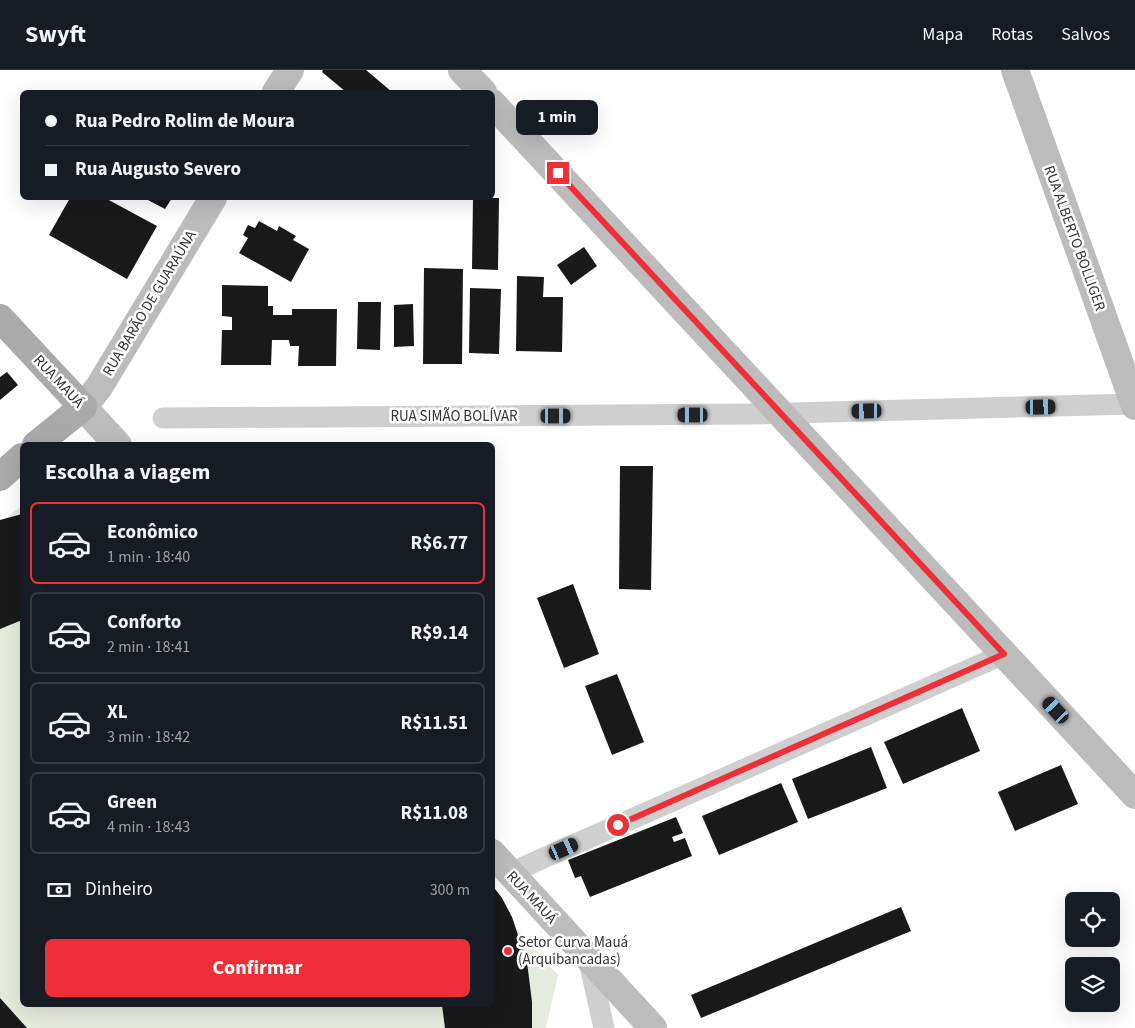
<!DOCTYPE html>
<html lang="pt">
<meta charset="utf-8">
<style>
:root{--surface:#171b24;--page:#20242c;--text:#f1f3f6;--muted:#9ea1a6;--line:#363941;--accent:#ef2f38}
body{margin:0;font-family:"Source Sans 3",sans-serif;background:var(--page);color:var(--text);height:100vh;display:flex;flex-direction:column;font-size:19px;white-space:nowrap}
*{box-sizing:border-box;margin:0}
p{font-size:16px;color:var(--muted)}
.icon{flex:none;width:28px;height:28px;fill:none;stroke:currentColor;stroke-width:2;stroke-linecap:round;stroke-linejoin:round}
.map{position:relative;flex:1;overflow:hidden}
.details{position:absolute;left:20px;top:372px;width:475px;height:565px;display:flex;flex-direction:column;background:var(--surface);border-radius:8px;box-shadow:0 5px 20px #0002}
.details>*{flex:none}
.hud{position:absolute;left:20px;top:20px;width:475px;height:110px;border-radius:8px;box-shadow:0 5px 20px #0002;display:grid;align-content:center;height:110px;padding:0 25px;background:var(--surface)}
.fabs{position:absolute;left:1065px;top:822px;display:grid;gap:10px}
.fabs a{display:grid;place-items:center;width:55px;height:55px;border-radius:8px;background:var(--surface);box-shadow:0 5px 20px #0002;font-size:25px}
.end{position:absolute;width:22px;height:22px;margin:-11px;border:6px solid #ef2f38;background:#fff;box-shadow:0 0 0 2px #fff}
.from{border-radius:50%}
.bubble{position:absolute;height:35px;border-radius:8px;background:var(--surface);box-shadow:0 5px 20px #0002;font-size:16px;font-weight:700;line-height:35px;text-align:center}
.car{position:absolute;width:15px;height:30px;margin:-15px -8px;border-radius:6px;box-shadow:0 0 4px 1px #0007;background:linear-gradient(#222 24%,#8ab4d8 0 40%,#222 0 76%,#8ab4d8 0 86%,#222 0)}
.hud b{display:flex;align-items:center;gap:18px;height:48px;font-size:19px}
.hud b+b{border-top:1px solid var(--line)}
.hud i{width:12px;height:12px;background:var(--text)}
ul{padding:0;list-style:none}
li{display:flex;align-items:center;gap:15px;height:82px;margin:0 10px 8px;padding:0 15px;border:2px solid var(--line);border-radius:8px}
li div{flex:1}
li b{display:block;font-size:19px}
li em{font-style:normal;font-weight:700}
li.active{border-color:var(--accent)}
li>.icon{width:45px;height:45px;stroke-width:1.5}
h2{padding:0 25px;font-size:22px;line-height:60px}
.pay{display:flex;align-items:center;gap:12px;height:55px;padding:0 25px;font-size:19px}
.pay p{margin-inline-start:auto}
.cta{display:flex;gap:10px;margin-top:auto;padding:10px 25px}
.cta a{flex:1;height:58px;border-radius:8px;background:var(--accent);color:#fff;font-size:20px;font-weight:700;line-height:58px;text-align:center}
header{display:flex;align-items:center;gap:30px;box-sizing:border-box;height:70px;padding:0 25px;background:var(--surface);border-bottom:1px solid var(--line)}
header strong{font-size:24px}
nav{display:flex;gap:28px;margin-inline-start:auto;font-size:18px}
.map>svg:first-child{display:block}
</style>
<header>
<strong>Swyft</strong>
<nav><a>Mapa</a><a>Rotas</a><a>Salvos</a></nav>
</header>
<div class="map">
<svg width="1135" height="958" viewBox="0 0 1135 958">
<rect width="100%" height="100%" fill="#fff"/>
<!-- green -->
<polygon fill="#e5ecde" points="22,436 22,935 492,935 493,832 558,905 546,958 0,958 0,452"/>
<!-- building -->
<g fill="#191919">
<polygon points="323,0 366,0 392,22 346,22 322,2"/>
<polygon points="70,128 105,128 157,156 127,209 49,165"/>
<polygon points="144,128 172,128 165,139"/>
<polygon points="473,128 499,128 498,200 472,199"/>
<polygon points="259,151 277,161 279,156 296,166 293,170 309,179 291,212 239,183 248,168 243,165 248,155 255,158"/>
<polygon points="584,177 597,196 571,215 557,195"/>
<polygon points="424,198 463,199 462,294 423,294"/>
<polygon points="517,206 544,207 543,227 563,227 562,282 516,281"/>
<polygon points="222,215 268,216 268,236 273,236 273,245 292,245 292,239 337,239 336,296 298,296 299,276 290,276 289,270 272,270 271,295 221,295 222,260 232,260 232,247 222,246"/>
<polygon points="470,218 501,219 499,284 469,283"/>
<polygon points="358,232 381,232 380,280 357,279"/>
<polygon points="413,234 414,276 394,277 394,235"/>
<polygon points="7,302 18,315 0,330 0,307"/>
<polygon points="620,396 653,396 651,520 619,519"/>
<polygon points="22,444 22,550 0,559 0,450"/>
<polygon points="573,514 599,584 564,598 537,528"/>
<polygon points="617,604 644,672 612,685 585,616"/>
<polygon points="962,638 980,681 903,714 884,672"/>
<polygon points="871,677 887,718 808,749 792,709"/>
<polygon points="1061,695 1078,734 1015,761 998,722"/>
<polygon points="781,713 798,752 719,785 702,746"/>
<polygon points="676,747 683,763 672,767 674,772 685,768 692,786 590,827 581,806 575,808 568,790"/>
<polygon points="492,815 502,828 512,847 527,892 532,932 532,958 445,958 442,935 492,935"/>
<polygon points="901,837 911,861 701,948 691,925"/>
<polygon points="0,928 27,958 0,958"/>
</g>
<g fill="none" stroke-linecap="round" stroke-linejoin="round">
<!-- street -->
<g stroke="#cfcfcf" stroke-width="21">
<polyline points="163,348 752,344 1135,334"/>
<polyline points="510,803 1004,584"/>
<polyline points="588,887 604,958"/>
</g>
<!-- secondary -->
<g stroke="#bcbcbc" stroke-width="28">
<polyline points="462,0 483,22"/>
<polyline points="1015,0 1135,336"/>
<polyline points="276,22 290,0"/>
<polyline points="492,33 1135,725"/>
<polyline points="118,375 83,337 99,317 213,128"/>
<polyline points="492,783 653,958"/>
</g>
<!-- primary -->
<g stroke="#aaa" stroke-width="28">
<polyline points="0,248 83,337 36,375"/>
<polyline points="0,407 22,387"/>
</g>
</g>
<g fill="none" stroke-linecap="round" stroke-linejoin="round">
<!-- route -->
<polyline stroke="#ef2f38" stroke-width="6" points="558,103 1004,584 618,755"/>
</g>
<!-- markers -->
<circle fill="#ef2f38" stroke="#fff" stroke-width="2" cx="508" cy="881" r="5"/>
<g text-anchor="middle" stroke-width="5" stroke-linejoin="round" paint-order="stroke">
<!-- street labels -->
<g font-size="15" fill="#323232" stroke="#fff">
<text transform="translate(1075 168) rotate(70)" y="5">RUA ALBERTO BOLLIGER</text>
<text transform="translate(149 233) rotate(-59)" y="5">RUA BARÃO DE GUARAÚNA</text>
<text transform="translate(59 311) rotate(47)" y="5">RUA MAUÁ</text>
<text x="454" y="351">RUA SIMÃO BOLÍVAR</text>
<text transform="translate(532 827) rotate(47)" y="5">RUA MAUÁ</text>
</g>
<!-- poi labels -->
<g font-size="15" fill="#323232" stroke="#fff" text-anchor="start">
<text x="518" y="877">Setor Curva Mauá<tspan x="518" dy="17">(Arquibancadas)</tspan></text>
</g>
</g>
</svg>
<div class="fabs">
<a><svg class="icon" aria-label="locate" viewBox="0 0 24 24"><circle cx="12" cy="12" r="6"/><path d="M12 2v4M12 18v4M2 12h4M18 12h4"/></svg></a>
<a><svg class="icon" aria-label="layers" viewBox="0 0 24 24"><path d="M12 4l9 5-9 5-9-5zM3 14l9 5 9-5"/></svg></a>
</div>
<i class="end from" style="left:618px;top:755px"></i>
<i class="end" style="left:558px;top:103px"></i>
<div class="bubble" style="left:516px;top:30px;width:82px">1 min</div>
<i class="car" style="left:1041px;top:337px;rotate:89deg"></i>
<i class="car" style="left:867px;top:341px;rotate:269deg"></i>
<i class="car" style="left:693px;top:345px;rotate:270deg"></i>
<i class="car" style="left:556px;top:346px;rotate:90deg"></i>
<i class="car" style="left:1056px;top:640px;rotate:317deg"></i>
<i class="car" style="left:564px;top:779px;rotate:66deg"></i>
<div class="hud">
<b><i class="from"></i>Rua Pedro Rolim de Moura</b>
<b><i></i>Rua Augusto Severo</b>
</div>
<section class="details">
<h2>Escolha a viagem</h2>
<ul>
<li class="active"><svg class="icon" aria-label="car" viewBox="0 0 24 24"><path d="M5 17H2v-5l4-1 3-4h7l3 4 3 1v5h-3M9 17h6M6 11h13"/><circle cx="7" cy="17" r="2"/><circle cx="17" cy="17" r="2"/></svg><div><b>Econômico</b><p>1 min · 18:40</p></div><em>R$6.77</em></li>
<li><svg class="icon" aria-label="car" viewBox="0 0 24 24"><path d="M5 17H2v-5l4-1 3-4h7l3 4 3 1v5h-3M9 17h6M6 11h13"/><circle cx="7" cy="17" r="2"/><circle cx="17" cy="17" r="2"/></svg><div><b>Conforto</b><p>2 min · 18:41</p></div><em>R$9.14</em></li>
<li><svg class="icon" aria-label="car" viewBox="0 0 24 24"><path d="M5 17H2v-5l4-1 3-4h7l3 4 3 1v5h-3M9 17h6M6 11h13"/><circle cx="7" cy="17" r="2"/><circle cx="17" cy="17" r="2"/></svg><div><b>XL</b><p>3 min · 18:42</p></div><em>R$11.51</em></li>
<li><svg class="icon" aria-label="car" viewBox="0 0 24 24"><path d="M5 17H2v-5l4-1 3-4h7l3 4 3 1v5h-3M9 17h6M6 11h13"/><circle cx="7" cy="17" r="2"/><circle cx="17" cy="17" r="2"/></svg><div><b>Green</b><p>4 min · 18:43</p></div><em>R$11.08</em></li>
</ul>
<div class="pay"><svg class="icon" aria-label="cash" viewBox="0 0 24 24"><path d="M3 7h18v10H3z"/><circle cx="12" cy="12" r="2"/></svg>Dinheiro<p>300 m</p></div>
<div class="cta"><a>Confirmar</a></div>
</section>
</div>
